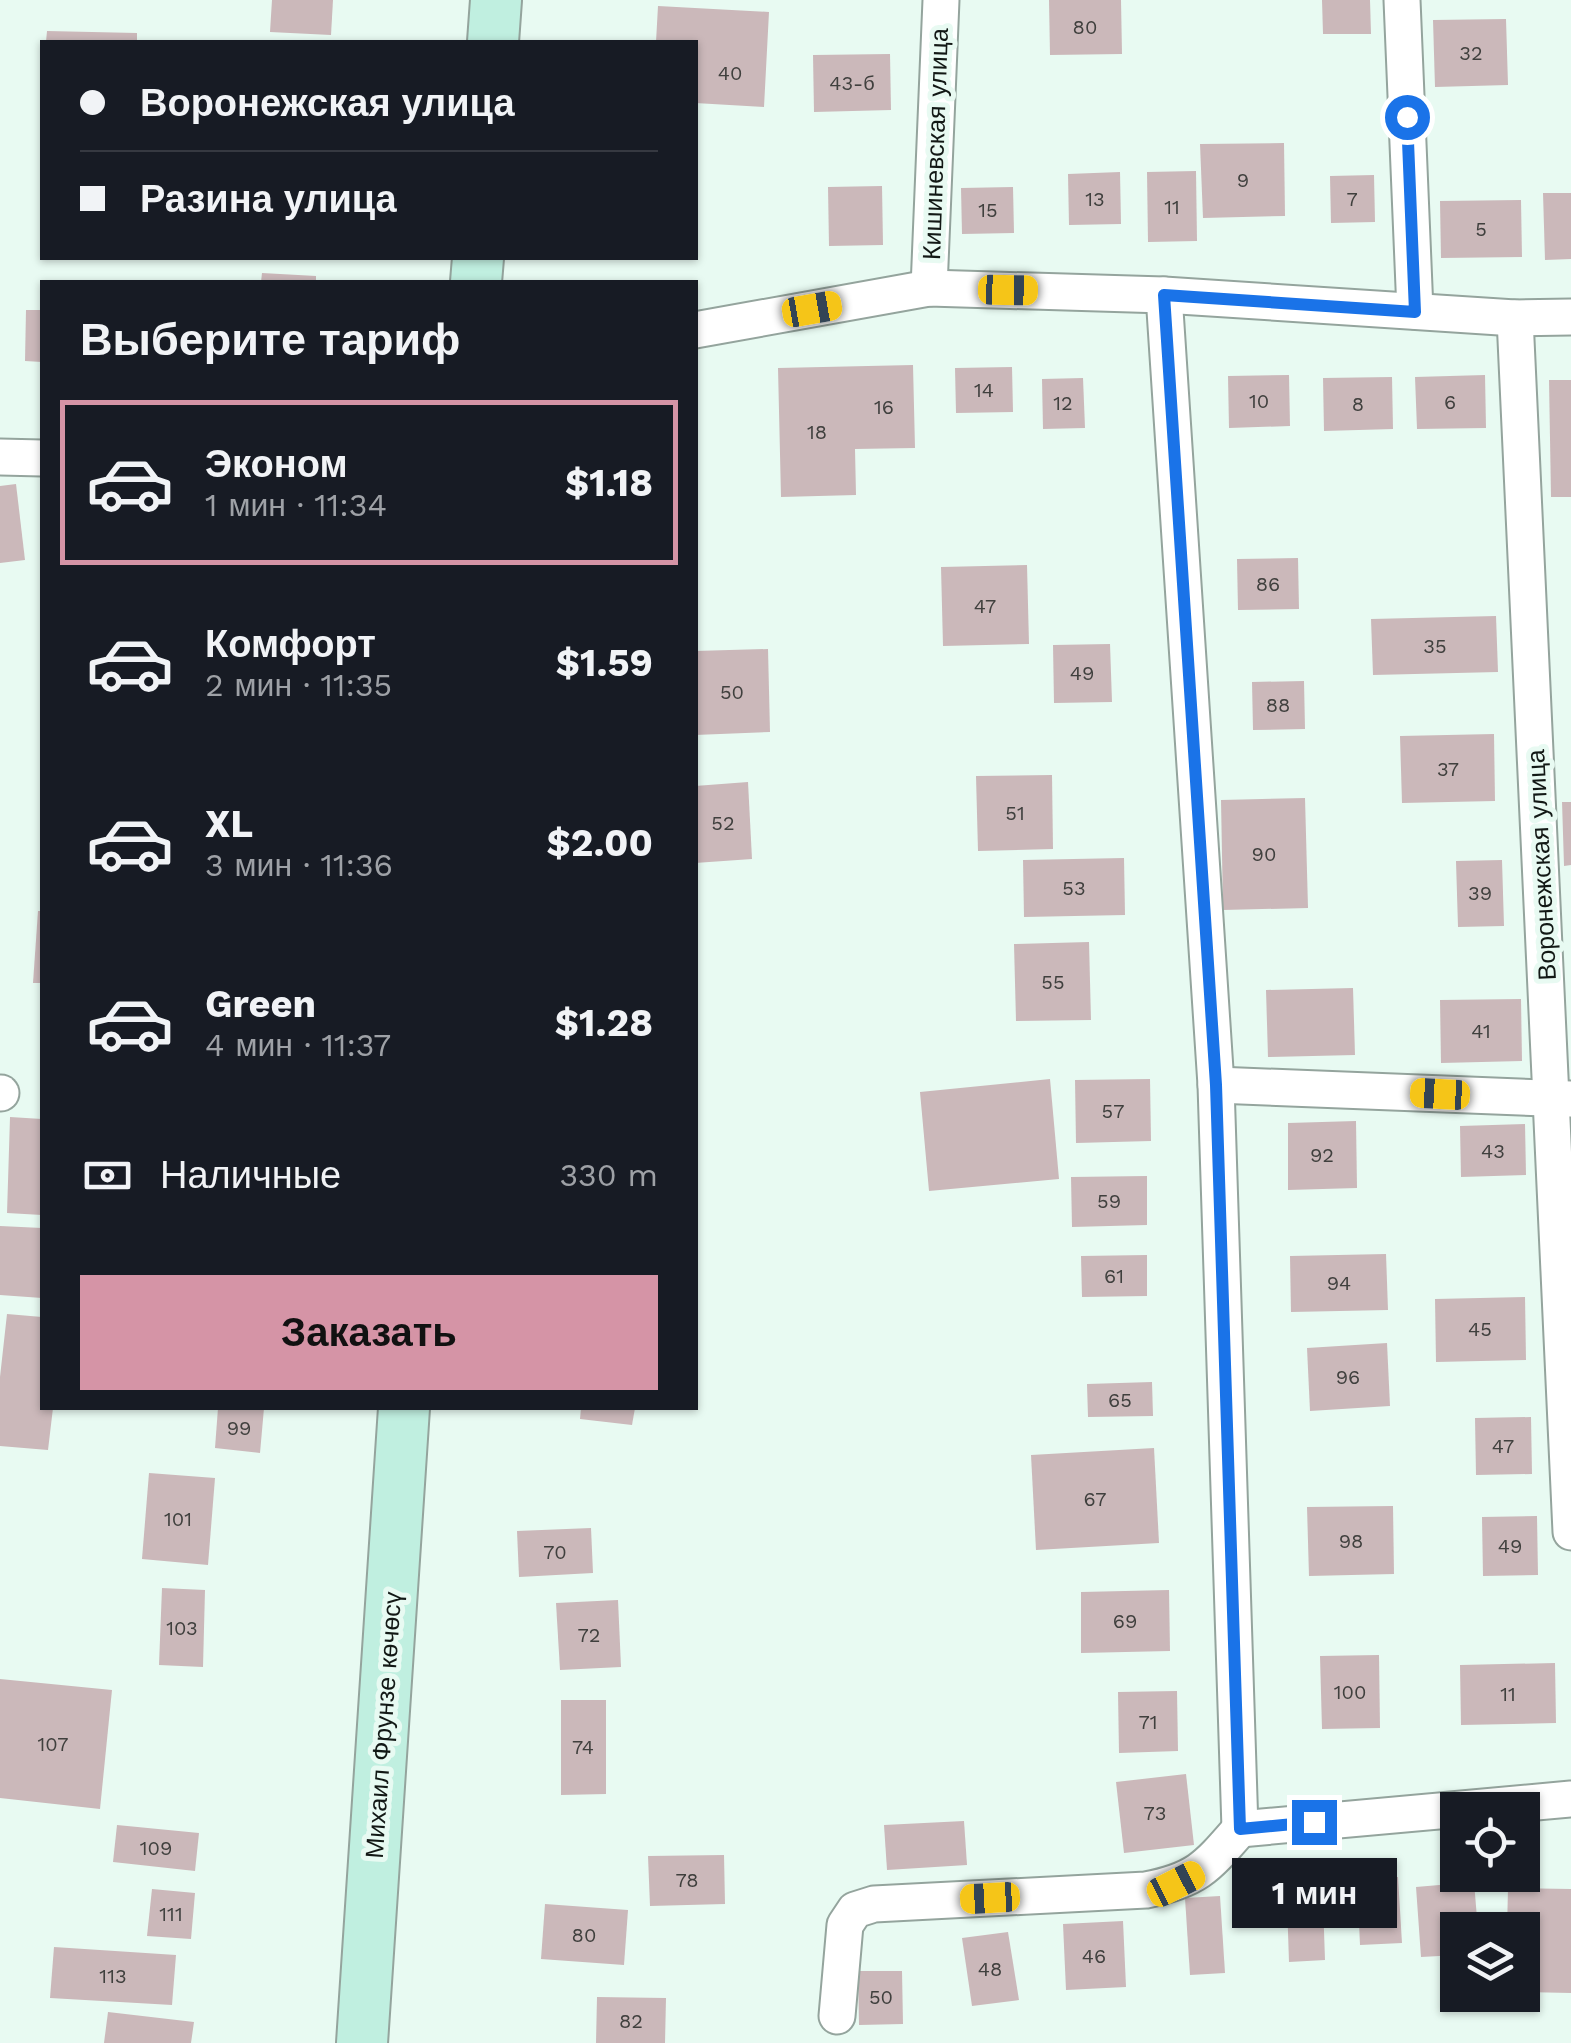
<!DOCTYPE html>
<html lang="ru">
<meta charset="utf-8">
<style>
:root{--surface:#171b24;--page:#242831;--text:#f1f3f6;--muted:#9ea1a6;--line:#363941;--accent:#d594a6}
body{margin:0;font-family:"Work Sans",sans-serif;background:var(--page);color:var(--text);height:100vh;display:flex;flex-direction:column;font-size:38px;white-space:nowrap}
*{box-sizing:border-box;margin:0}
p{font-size:32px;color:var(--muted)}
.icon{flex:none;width:55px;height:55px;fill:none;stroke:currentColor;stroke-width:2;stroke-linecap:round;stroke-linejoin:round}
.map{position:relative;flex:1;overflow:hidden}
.sheet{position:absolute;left:40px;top:280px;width:658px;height:1130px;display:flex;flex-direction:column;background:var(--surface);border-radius:0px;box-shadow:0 2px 8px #0004}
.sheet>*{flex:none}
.banner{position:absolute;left:40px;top:40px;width:658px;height:220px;border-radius:0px;box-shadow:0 2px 8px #0004;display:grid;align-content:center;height:220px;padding:0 40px;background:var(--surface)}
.tools{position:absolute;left:1440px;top:1792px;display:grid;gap:20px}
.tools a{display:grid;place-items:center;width:100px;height:100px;border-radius:0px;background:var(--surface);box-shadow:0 2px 8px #0004;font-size:50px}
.end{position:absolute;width:45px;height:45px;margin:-22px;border:12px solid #1a73e8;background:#fff;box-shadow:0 0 0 5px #fff}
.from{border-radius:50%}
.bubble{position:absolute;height:70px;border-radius:0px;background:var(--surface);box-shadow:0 2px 8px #0004;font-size:32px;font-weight:700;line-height:70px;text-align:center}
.car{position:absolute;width:30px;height:60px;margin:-30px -15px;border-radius:12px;box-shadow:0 0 8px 2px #0007;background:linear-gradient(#f5c518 24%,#345 0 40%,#f5c518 0 76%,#345 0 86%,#f5c518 0)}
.banner b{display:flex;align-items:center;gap:35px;height:95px;font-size:38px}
.banner b+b{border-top:2px solid var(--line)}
.banner i{width:25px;height:25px;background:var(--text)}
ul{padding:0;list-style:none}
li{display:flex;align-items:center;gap:30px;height:165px;margin:0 20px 15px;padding:0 20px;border:5px solid transparent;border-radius:0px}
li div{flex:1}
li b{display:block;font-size:38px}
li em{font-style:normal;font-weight:700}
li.on{border-color:var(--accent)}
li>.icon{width:90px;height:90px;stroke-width:1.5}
h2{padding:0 40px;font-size:45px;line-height:120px}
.pay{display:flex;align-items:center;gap:25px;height:110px;padding:0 40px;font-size:38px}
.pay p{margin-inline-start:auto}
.action{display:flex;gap:20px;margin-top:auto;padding:20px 40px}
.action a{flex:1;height:115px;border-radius:0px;background:var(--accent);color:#111;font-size:40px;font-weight:700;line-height:115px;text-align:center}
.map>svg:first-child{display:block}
</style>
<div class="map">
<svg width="1571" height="2043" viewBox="0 0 1571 2043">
<rect width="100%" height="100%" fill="#e8faf2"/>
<!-- building -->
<g fill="#cbb8ba">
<polygon points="272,0 333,0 331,35 270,32"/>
<polygon points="1049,0 1121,0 1122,54 1050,55"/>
<polygon points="1322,0 1370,0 1371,34 1323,34"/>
<polygon points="658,6 769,12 764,107 695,103 695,42 656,42"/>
<polygon points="1506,19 1508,85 1435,87 1433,20"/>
<polygon points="47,31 137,33 137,42 46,42"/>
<polygon points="890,54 891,110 814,112 813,55"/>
<polygon points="1284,143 1285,216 1203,218 1200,144"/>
<polygon points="1196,171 1197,241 1148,242 1147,172"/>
<polygon points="1120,172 1121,224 1069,225 1068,174"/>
<polygon points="1374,175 1375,222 1331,223 1330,176"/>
<polygon points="882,186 883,245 829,246 828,187"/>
<polygon points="1013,187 1014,233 962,234 961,188"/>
<polygon points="1543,193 1571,193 1571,259 1545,260"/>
<polygon points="1521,200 1522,257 1441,258 1440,201"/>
<polygon points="262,273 316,276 316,282 261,282"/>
<polygon points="26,310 42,310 42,362 25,361"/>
<polygon points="913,365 915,448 855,449 856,495 781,497 778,368"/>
<polygon points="1012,367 1013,412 956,413 955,368"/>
<polygon points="1289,375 1290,426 1229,428 1228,376"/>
<polygon points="1485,375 1486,428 1417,429 1415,377"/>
<polygon points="1392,377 1393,429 1324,431 1323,378"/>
<polygon points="1083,378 1085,428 1043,429 1042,379"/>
<polygon points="1549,380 1571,380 1571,497 1551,497"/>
<polygon points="16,484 25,560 0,563 0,486"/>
<polygon points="1298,558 1299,609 1238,610 1237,559"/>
<polygon points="1027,565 1029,644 943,646 941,567"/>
<polygon points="1496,616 1498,672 1373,675 1371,619"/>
<polygon points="1110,644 1112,702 1054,703 1053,645"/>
<polygon points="768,649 770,732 695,735 695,651"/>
<polygon points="1304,681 1305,729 1253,730 1252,682"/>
<polygon points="1494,734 1495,801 1402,803 1400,736"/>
<polygon points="1052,775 1053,849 978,851 976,776"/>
<polygon points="748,782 752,859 695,863 695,786"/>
<polygon points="1305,798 1308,908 1223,910 1221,800"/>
<polygon points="1562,802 1571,802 1571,865 1564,866"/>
<polygon points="1124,858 1125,915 1024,917 1023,860"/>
<polygon points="1502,860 1504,926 1458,927 1456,861"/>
<polygon points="38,911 42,911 42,983 33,983"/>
<polygon points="1089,942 1091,1020 1016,1021 1014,944"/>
<polygon points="1353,988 1355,1055 1268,1057 1266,990"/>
<polygon points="1521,999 1522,1061 1441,1063 1440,1000"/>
<polygon points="1050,1079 1059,1179 929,1191 920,1092"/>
<polygon points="1150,1079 1151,1141 1076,1143 1075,1080"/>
<polygon points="10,1117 42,1119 42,1215 7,1213"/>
<polygon points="1356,1121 1357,1188 1288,1190 1288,1123"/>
<polygon points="1525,1124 1526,1175 1461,1177 1460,1126"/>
<polygon points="1147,1176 1147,1225 1072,1227 1071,1177"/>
<polygon points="0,1226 42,1228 42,1298 0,1295"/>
<polygon points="1386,1254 1388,1310 1291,1312 1290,1256"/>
<polygon points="1147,1255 1147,1296 1082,1297 1081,1256"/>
<polygon points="1525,1297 1526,1360 1436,1362 1435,1299"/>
<polygon points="7,1314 42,1317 42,1408 53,1408 48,1450 0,1446 0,1377"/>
<polygon points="1387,1343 1390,1406 1310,1411 1307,1348"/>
<polygon points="1152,1382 1153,1416 1088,1417 1087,1384"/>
<polygon points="218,1408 264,1408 260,1453 215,1448"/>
<polygon points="581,1408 635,1408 632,1425 580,1419"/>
<polygon points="1531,1417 1532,1474 1476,1475 1475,1418"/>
<polygon points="1154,1448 1159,1543 1036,1550 1031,1455"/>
<polygon points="149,1473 215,1478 208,1565 142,1559"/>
<polygon points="1393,1506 1394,1574 1309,1576 1307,1507"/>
<polygon points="1537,1516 1538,1575 1483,1576 1482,1517"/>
<polygon points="591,1528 593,1573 519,1577 517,1531"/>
<polygon points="162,1588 205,1590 203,1667 159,1665"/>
<polygon points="1169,1590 1170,1651 1081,1653 1081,1592"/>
<polygon points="618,1600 621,1667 560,1670 556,1603"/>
<polygon points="1379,1655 1380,1728 1322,1729 1320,1656"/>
<polygon points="1555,1663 1556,1723 1461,1725 1460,1665"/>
<polygon points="0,1679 112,1690 100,1809 0,1798"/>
<polygon points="1177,1691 1178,1751 1119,1753 1118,1692"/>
<polygon points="561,1700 606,1700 606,1794 561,1795"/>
<polygon points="1186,1774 1194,1845 1124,1853 1116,1782"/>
<polygon points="964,1821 967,1865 887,1870 884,1825"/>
<polygon points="117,1825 199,1833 195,1871 113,1862"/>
<polygon points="724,1855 725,1904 650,1906 648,1856"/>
<polygon points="1398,1877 1402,1943 1360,1945 1357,1879"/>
<polygon points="1474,1882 1478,1930 1458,1930 1458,1955 1421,1957 1416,1887"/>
<polygon points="1508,1888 1571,1889 1571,1993 1522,1992 1522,1930 1507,1930"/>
<polygon points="152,1889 195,1893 191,1939 147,1936"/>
<polygon points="1220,1896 1225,1973 1190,1975 1185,1898"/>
<polygon points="1323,1902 1325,1960 1289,1962 1287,1903"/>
<polygon points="545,1904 628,1910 624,1965 541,1959"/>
<polygon points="1123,1921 1126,1987 1066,1990 1063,1924"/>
<polygon points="1008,1932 1019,2000 972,2006 962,1938"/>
<polygon points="54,1947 176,1955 172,2005 50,1998"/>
<polygon points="858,1971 902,1971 903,2024 859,2025"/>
<polygon points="597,1997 666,1998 665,2043 596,2043"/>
<polygon points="108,2012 194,2022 191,2043 104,2043"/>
</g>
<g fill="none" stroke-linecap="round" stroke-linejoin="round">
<defs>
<g id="minor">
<polyline points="1402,0 1415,311"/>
<polyline points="929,288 941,0"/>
<polyline points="1164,295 1216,1085 1240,1829"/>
<polyline points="1515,318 1571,1532"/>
<polyline points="695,330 929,288 1164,295 1515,318 1571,317"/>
<polyline points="0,457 42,458"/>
<polyline points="1216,1085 1571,1099"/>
<polyline points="0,1093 1,1093"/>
<polyline points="1240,1829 1571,1799"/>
<path d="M837,2016L845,1925L855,1910L874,1904L1146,1890C1197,1880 1207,1867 1240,1829"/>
</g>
<g id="secondary">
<polyline points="493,42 496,0"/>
<polyline points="476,282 478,258"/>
<polyline points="362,2043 404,1408"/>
</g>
</defs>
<!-- minor casing -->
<use href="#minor" stroke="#94a49d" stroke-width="39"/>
<!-- secondary casing -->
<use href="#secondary" stroke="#94a49d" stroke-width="54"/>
<!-- minor -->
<use href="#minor" stroke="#fff" stroke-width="35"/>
<!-- secondary -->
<use href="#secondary" stroke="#c0efe0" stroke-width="50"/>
</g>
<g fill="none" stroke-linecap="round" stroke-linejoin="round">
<!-- route -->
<polyline stroke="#1a73e8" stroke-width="12" points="1314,1822 1240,1829 1216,1085 1164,295 1415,312 1407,117"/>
</g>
<g text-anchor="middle" stroke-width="10" stroke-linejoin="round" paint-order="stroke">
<!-- number labels -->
<g font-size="20" fill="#40403e">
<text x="1085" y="34">80</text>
<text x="1471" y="60">32</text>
<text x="730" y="80">40</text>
<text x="852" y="90">43-б</text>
<text x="1243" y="187">9</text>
<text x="1095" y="206">13</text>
<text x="1352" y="206">7</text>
<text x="1172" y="214">11</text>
<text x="988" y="217">15</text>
<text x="1481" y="236">5</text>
<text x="984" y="397">14</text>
<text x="1259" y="408">10</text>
<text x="1450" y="409">6</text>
<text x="1063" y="410">12</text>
<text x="1358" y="411">8</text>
<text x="884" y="414">16</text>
<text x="817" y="439">18</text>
<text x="1268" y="591">86</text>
<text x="985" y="613">47</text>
<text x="1435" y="653">35</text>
<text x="1082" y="680">49</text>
<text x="732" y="699">50</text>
<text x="1278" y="712">88</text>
<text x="1448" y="776">37</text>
<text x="1015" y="820">51</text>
<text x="723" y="830">52</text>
<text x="1264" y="861">90</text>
<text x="1074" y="895">53</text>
<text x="1480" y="900">39</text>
<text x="1053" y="989">55</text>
<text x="1481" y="1038">41</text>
<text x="1113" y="1118">57</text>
<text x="1493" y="1158">43</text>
<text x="1322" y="1162">92</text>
<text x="1109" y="1208">59</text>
<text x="1114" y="1283">61</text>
<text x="1339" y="1290">94</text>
<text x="1480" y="1336">45</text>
<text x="1348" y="1384">96</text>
<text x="1120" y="1407">65</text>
<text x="239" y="1435">99</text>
<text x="1503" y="1453">47</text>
<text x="1095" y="1506">67</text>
<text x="178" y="1526">101</text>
<text x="1351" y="1548">98</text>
<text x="1510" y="1553">49</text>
<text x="555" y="1559">70</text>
<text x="1125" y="1628">69</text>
<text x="182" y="1635">103</text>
<text x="589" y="1642">72</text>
<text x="1350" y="1699">100</text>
<text x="1508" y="1701">11</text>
<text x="1148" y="1729">71</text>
<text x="53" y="1751">107</text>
<text x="583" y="1754">74</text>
<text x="1155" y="1820">73</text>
<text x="156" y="1855">109</text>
<text x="687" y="1887">78</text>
<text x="171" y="1921">111</text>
<text x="584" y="1942">80</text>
<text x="1094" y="1963">46</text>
<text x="990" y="1976">48</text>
<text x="113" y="1983">113</text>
<text x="881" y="2004">50</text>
<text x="631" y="2028">82</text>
</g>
<!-- street labels -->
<g font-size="25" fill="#121815" stroke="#e8faf2">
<text transform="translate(935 144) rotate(-88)" y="9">Кишиневская улица</text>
<text transform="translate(1541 865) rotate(-93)" y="9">Воронежская улица</text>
<text transform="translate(383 1725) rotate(-86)" y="9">Михаил Фрунзе көчөсү</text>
</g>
</g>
</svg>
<div class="tools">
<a><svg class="icon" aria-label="locate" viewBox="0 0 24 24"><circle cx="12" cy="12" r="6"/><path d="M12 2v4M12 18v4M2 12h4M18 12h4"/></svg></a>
<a><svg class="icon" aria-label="layers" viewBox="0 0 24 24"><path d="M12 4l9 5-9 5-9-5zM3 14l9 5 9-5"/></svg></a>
</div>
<i class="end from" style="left:1407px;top:117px"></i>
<i class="end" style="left:1314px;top:1822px"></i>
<div class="bubble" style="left:1232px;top:1858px;width:165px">1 мин</div>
<i class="car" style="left:1008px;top:290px;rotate:91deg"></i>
<i class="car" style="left:812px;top:309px;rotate:80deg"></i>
<i class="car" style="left:1440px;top:1094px;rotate:273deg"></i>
<i class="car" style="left:1176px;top:1884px;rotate:63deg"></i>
<i class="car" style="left:990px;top:1898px;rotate:267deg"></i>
<div class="banner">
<b><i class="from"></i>Воронежская улица</b>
<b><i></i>Разина улица</b>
</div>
<section class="sheet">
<h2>Выберите тариф</h2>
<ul>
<li class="on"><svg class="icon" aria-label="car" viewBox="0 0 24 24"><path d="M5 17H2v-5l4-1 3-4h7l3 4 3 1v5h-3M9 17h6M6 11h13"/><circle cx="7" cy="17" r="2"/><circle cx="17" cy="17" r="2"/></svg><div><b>Эконом</b><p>1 мин · 11:34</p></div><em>$1.18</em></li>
<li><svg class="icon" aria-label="car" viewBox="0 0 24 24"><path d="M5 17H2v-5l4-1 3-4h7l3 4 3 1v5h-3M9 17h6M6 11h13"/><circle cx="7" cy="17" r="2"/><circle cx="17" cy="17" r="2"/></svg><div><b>Комфорт</b><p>2 мин · 11:35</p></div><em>$1.59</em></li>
<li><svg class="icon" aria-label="car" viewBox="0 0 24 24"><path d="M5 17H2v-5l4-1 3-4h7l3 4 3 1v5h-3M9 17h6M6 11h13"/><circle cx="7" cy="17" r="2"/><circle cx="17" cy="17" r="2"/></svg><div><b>XL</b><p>3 мин · 11:36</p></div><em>$2.00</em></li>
<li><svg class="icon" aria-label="car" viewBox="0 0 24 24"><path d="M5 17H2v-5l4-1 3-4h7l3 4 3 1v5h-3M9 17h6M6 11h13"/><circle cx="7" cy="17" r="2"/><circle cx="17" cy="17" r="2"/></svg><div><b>Green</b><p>4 мин · 11:37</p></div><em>$1.28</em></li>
</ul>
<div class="pay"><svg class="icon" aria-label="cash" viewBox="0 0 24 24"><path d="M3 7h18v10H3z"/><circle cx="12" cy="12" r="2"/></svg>Наличные<p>330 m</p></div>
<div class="action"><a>Заказать</a></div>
</section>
</div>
